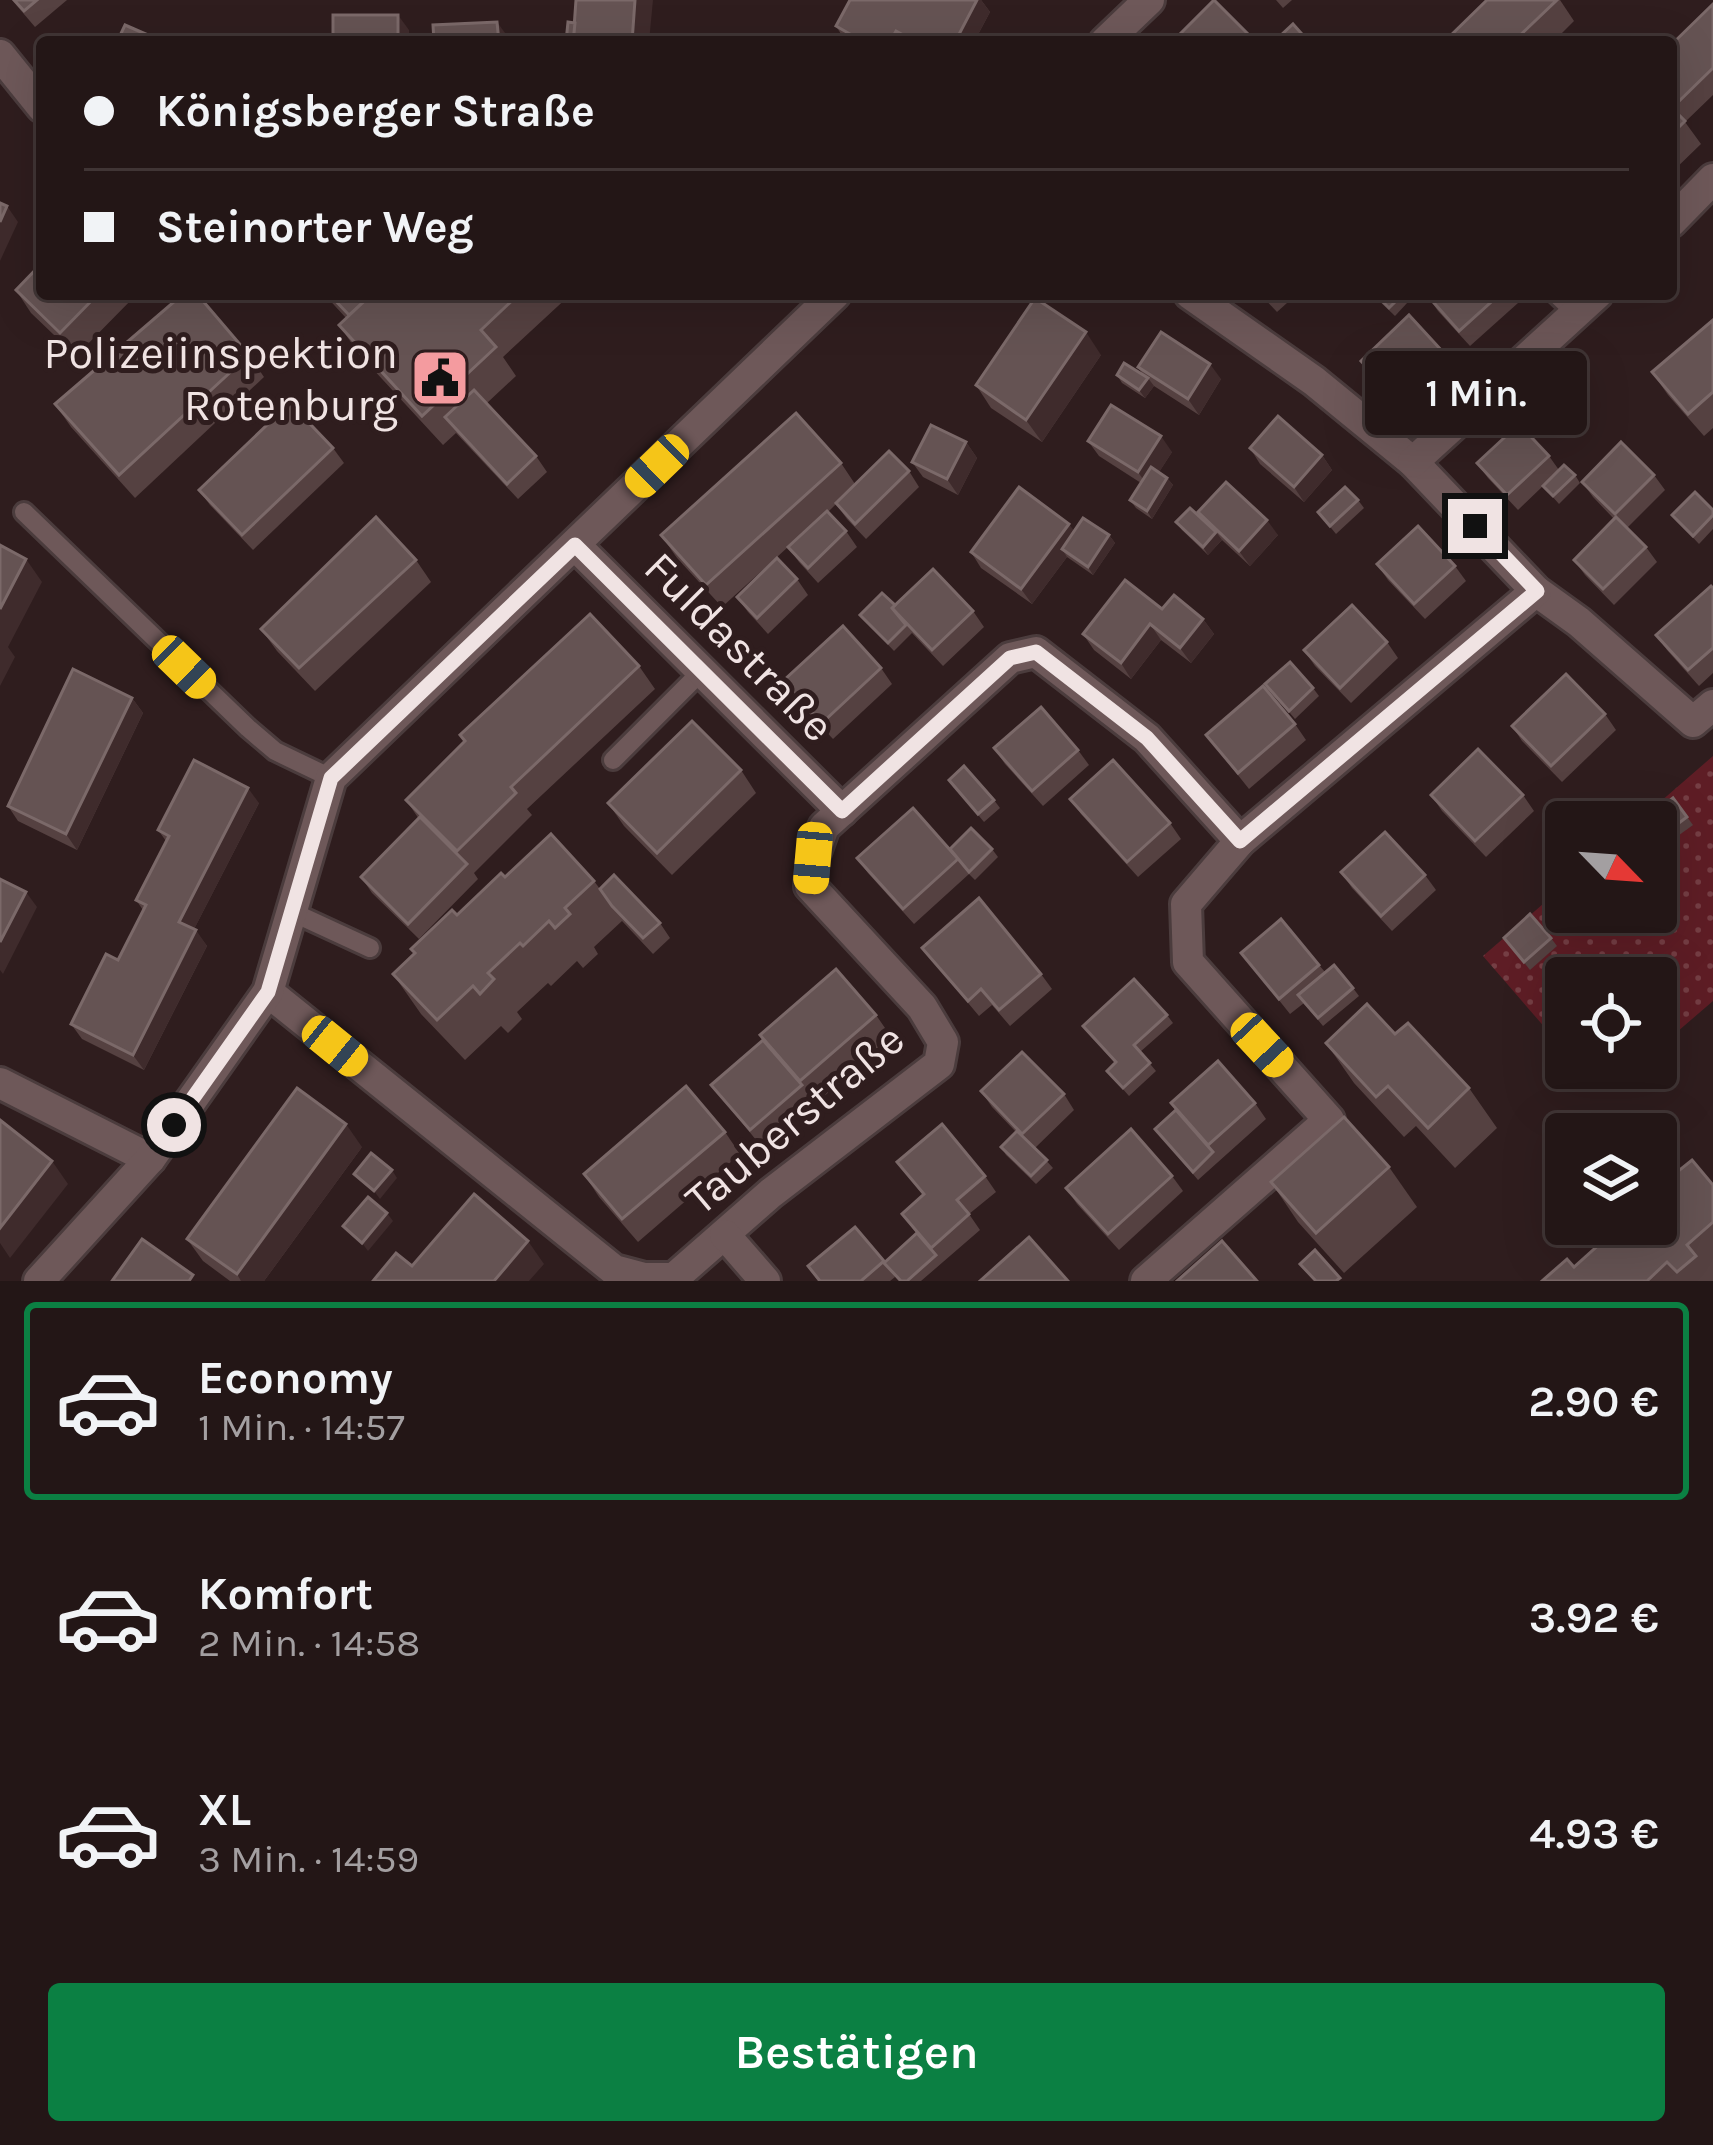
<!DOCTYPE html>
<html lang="de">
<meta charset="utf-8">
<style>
:root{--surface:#231616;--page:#2f2323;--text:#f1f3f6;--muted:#a39fa1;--line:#403535;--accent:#0b8043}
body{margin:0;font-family:Karla,sans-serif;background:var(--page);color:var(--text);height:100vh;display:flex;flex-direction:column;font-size:45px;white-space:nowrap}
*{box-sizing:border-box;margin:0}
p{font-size:39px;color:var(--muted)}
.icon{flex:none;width:66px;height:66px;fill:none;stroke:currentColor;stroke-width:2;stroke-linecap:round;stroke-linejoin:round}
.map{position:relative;height:1281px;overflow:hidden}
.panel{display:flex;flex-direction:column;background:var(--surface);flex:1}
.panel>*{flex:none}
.hud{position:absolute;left:36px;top:36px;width:1641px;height:264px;border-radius:12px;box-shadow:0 12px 48px #0002,0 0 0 3px var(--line);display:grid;align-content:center;height:264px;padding:0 48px;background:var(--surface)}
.needle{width:78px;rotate:115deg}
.tools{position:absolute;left:1545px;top:801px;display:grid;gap:24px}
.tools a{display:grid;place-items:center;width:132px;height:132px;border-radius:12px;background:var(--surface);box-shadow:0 12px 48px #0002,0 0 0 3px var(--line);font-size:60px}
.end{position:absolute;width:54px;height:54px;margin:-27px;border:15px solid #f0e3e3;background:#111;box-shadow:0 0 0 6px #111}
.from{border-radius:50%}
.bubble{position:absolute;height:84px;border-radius:12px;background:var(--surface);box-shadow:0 12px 48px #0002,0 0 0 3px var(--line);font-size:39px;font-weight:600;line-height:84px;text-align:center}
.car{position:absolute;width:36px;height:72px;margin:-36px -18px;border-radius:15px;box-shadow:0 0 9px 3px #0007;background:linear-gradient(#f5c518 24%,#345 0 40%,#f5c518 0 76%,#345 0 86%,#f5c518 0)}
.hud b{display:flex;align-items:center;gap:42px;height:114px;font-size:45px}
.hud b+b{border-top:3px solid var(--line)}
.hud i{width:30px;height:30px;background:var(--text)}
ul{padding:21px 0 0;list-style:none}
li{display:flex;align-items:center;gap:36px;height:198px;margin:0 24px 18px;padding:0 24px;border:6px solid transparent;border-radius:12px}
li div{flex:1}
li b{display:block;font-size:45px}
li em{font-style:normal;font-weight:600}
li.active{border-color:var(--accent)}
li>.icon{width:108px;height:108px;stroke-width:1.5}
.cta{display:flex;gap:24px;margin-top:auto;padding:24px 48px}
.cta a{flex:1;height:138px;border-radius:12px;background:var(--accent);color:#fff;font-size:48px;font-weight:600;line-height:138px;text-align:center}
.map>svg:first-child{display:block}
</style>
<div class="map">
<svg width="1713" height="1281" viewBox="0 0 1713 1281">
<defs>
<pattern id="garden-dots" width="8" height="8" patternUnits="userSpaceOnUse" patternTransform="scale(3)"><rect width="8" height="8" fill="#5e1d25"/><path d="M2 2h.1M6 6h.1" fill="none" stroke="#753e44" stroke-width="1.8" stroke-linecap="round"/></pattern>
</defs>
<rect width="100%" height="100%" fill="#2f1d1e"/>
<!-- garden -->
<polygon fill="url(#garden-dots)" points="1713,756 1713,1001 1656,1050 1656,978 1566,978 1566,1052 1483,956 1566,884 1566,912 1656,912 1656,822 1637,822"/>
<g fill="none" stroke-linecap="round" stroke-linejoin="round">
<defs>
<g id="lane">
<polyline points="1556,294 1577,314"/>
<polyline points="24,512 248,728 275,751 331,778"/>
<polyline points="613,760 702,671"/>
<polyline points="292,912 370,948"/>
</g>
<g id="street">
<polyline points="1105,42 1149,0"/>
<polyline points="0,55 42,107"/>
<polyline points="1671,222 1713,179"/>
<polyline points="1190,294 1314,381 1413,462 1536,591 1579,622 1693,722 1713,705"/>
<polyline points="1413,462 1597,294"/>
<polyline points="575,545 842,811"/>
<polyline points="268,992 614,1270 644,1278 674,1278 771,1193 939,1064 943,1042 922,1007 810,886 813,858 824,827 1010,658 1036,652 1147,738 1240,841"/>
<polyline points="0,1083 150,1159"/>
<polyline points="725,1235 765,1281"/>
<polyline points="39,1281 150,1159 268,992 331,778 835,294"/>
<polyline points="1146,1281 1329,1120 1188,962 1186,904 1240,841 1536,591"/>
</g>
</defs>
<!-- lane casing -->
<use href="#lane" stroke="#4b3c3d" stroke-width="24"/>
<!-- street casing -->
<use href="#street" stroke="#4b3c3d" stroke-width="36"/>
<!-- lane -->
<use href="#lane" stroke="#6e5859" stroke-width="18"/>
<!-- street -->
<use href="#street" stroke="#6e5859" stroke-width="30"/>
</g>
<!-- wall -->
<g fill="#554141">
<polygon points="12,0 67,0 35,27"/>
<polygon points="850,0 981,0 990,12 974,42 846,42 836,26"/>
<polygon points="1276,0 1292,0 1283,8"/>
<polygon points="1487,0 1560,0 1574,21 1553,42 1444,42"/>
<polygon points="1713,4 1713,95 1685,122 1701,144 1671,173 1671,45"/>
<polygon points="16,290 42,294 137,294 76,356 31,313"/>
<polygon points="324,294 571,294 503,357 516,376 487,403 536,456 547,472 518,499 456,433 443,445 359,354 339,325 346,318"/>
<polygon points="1260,294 1297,294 1277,312"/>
<polygon points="1372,294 1402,294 1408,302 1395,316"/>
<polygon points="1428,294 1511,294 1518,303 1470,346 1438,311 1427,295"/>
<polygon points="1713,320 1713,428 1704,436 1668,395 1652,372"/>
<polygon points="1442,351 1453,366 1405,412 1372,376 1361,361"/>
<polygon points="249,355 264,377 135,498 71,427 55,404"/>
<polygon points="1101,355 1042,442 991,408 976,385"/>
<polygon points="1138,367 1221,379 1199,415 1154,386 1145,398 1122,383 1117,375 1143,375"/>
<polygon points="1088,441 1172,452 1159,472 1167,478 1173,485 1152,519 1136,508 1130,500 1141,483 1099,456"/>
<polygon points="966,442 977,458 958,495 923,477 912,462"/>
<polygon points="333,448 344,463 253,550 210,505 199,490"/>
<polygon points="1250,448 1322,455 1332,470 1304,502 1260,464"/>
<polygon points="1549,456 1559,470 1575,475 1580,483 1559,504 1543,486 1518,510 1488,478 1477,463"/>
<polygon points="841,463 855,484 909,471 919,487 866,539 847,519 836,504 828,512 846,531 857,547 818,583 799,562 788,547 722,607 677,558 661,535"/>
<polygon points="1654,475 1665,490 1627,528 1646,547 1657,562 1614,605 1585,575 1574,560 1614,519 1593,497 1582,482"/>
<polygon points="1358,500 1364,508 1336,534 1318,512"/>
<polygon points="1713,510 1713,529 1699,544 1672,515"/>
<polygon points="1198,512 1278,535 1250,566 1222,540 1208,555 1182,530 1176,522 1203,520"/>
<polygon points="1074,531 1109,535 1115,543 1093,575 1067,557 1032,604 981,568 971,552"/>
<polygon points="416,560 431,582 315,691 277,651 261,629"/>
<polygon points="1377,564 1455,566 1466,581 1425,619 1388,580"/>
<polygon points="797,579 808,595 768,634 748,612 737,597"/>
<polygon points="1713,588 1713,673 1699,686 1667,650 1656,635"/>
<polygon points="895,605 973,611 984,627 943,666 912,633 894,651 860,615"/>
<polygon points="1162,609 1203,619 1214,634 1191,663 1161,640 1131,679 1094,650 1083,634"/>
<polygon points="1387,642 1398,658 1351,703 1315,666 1304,650"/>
<polygon points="639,666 655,689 527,809 532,815 474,873 478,879 419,939 372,893 361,877 419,819 406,800 464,742 460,735"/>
<polygon points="881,668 892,684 833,739 794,697 783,681"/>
<polygon points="1265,684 1313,688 1319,696 1295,719"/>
<polygon points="132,698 143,713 77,850 18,821 8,806"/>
<polygon points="1605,714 1616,730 1562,782 1522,741 1512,726"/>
<polygon points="1295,724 1306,740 1249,789 1206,735"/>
<polygon points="994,748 1078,750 1089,765 1043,806 1005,764"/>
<polygon points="741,770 756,793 672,875 624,826 608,803"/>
<polygon points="949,780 994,800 1000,808 984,822"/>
<polygon points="1431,795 1523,795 1534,811 1486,857 1442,811"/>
<polygon points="1673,798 1693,825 1664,846 1656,835"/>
<polygon points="1070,799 1170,823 1181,839 1138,877 1081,814"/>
<polygon points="259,803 194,929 207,946 144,1070 82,1039 71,1024 118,960 143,910 136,900 166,841 158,830"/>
<polygon points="950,849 992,849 998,857 975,880 969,874 914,924 868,873 857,858"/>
<polygon points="1341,872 1425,875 1436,890 1392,931 1352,888"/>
<polygon points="505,877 594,881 600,889 660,923 670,938 653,954 622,921 594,947 598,954 583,968 577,961 551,986 548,983 517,1012 522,1019 508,1033 501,1026 465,1060 421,1014 393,974 457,915"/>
<polygon points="1504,938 1551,938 1557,946 1530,970"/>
<polygon points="922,948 1041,974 1052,989 1010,1026 992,1005 979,1016"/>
<polygon points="1241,953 1319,965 1325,972 1353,988 1359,996 1323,1026 1304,1003 1290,1014"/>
<polygon points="876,1015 892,1038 815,1104 813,1101 761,1146 711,1085"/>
<polygon points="1167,1015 1173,1023 1140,1052 1156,1071 1129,1096 1107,1071 1115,1063 1083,1026"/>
<polygon points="1395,1034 1469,1088 1497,1128 1455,1168 1416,1126 1404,1137 1354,1083 1326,1043"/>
<polygon points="981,1091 1064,1094 1074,1110 1035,1148 1053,1168 1036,1184 1006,1155 1001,1147 1016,1132 992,1107"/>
<polygon points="1171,1103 1255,1103 1266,1119 1198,1180 1155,1129 1176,1110"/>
<polygon points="725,1132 740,1154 638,1242 599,1197 584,1174"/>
<polygon points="362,1147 264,1281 230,1281 203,1261 187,1239"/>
<polygon points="897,1162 985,1176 996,1192 969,1214 980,1230 921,1281 899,1281 894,1275 895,1277 890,1281 818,1281 808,1266 885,1263 917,1234 902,1214 923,1195"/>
<polygon points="1389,1167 1417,1207 1344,1273 1298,1222 1271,1182"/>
<polygon points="1172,1176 1183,1191 1119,1250 1077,1204 1066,1188"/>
<polygon points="1713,1185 1713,1281 1542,1281 1574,1267"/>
</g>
<!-- shaded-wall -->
<g fill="#3f2b2c">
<polygon points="635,0 653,0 649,42 632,42"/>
<polygon points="977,0 981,0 990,12 974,42 955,42"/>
<polygon points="398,15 409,30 409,42 398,42"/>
<polygon points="497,22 508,37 509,42 499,42"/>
<polygon points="896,31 903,42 890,42"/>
<polygon points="7,206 18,222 0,261 0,222"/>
<polygon points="1086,332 1101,355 1042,442 1026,420"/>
<polygon points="1210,364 1221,379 1199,415 1188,399"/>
<polygon points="1148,378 1154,386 1145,398 1139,390"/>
<polygon points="1161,436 1172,452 1149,488 1138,472"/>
<polygon points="966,442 977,458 958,495 947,479"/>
<polygon points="1322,455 1332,470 1304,502 1294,487"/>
<polygon points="1167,478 1173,485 1152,519 1147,511"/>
<polygon points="1267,520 1278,535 1250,566 1239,551"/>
<polygon points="1069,524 1080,539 1062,549 1067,557 1032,604 1021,589"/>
<polygon points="1216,532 1222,540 1208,555 1203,547"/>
<polygon points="1109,535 1115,543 1093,575 1088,567"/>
<polygon points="26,559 42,582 8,647 15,657 0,686 0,609"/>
<polygon points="1203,619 1214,634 1191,663 1180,648"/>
<polygon points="1150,624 1161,640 1131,679 1121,663"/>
<polygon points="132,698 143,713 77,850 66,834"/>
<polygon points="248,788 259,803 190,937 179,922"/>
<polygon points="26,892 37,907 3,974 0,970 0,942"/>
<polygon points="196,930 207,946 144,1070 133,1055"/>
<polygon points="346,1124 362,1147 264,1281 241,1281 237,1274"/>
<polygon points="52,1161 68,1184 10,1258 0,1243 0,1228"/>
<polygon points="392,1170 397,1178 380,1199 374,1191"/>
<polygon points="387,1213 393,1221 368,1251 362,1243"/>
<polygon points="528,1241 544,1264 529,1281 494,1281"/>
</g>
<!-- building -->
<g fill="#655353" stroke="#7b6969" stroke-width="3">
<polygon points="14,0 37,0 24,11"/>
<polygon points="576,0 635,0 632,42 573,42"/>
<polygon points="850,0 977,0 955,42 916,42 896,31 890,42 846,42 850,34 836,26"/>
<polygon points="1214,0 1252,38 1248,42 1172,42"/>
<polygon points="1487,0 1557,0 1513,42 1444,42"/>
<polygon points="1713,4 1713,68 1672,108 1671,45"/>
<rect x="333" y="15" width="65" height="27"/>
<polygon points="497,22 499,42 434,42 433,25"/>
<polygon points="568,22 575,23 573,42 566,42"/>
<polygon points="1293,24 1309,42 1284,42 1279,37"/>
<polygon points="125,25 164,42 117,42"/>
<polygon points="1671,107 1685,121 1671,135"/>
<polygon points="0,203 7,206 0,222"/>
<polygon points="42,263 42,294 98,294 60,333 16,290"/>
<polygon points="183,294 197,294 249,355 119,475 55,404"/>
<polygon points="329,294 372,294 349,315"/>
<polygon points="372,294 519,294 481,330 496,347 422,416 339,325"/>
<polygon points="1375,294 1403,294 1389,308"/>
<polygon points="1428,294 1500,294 1459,331 1427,295"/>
<polygon points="1035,298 1086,332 1026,420 976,385"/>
<polygon points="1409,315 1442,351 1394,396 1361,361"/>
<polygon points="1713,320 1713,392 1688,414 1652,372"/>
<polygon points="1161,332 1210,364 1188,399 1138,367"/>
<polygon points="1124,363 1148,378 1139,390 1117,375"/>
<polygon points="474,390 536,456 507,484 445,417"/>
<polygon points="290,403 333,448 242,535 199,490"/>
<polygon points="1111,405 1161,436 1138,472 1088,441"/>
<polygon points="796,413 841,463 706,585 661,535"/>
<polygon points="1278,416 1322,455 1294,487 1250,448"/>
<polygon points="1519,424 1549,456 1507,495 1477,463"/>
<polygon points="931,425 966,442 947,479 912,462"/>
<polygon points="1621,442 1654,475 1615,514 1582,482"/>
<polygon points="889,451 909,471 855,524 836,503"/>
<polygon points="1564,465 1575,475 1553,496 1543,486"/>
<polygon points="1151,467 1167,478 1147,511 1130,500"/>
<polygon points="1226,482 1267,520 1239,551 1198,512"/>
<polygon points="1019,487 1069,524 1021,589 971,552"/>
<polygon points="1345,487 1358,500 1330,526 1318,512"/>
<polygon points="1695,492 1713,510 1713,515 1693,536 1672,515"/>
<polygon points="1190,508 1216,532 1203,547 1176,522"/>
<polygon points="827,511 846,531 808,568 788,547"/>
<polygon points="376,517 416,560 299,668 261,629"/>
<polygon points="1616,517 1646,547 1603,589 1574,560"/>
<polygon points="1083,518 1109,535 1088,567 1062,549"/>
<polygon points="1418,526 1455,566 1414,604 1377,564"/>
<polygon points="0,545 26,559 0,609"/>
<polygon points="777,558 797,579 757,618 737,597"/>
<polygon points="933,569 973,611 932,650 892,608"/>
<polygon points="1125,580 1162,609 1174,595 1203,619 1180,648 1150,624 1121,663 1083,634"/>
<polygon points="1711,586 1713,588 1713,648 1688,670 1656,635"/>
<polygon points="882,593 895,605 892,608 906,625 888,643 860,615"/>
<polygon points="1352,605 1387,642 1340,688 1304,650"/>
<polygon points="590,614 639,666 511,787 516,793 457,851 406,800 465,741 460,735"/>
<polygon points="843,626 881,668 822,723 783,681"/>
<polygon points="1290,662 1313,688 1289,711 1265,684"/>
<polygon points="73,669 132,698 66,834 8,806"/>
<polygon points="1566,674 1605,714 1551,766 1512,726"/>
<polygon points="1263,686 1295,724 1238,773 1206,735"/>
<polygon points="1041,707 1078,750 1032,791 994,748"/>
<polygon points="692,721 741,770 657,853 608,803"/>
<polygon points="1478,749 1523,795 1475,841 1431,795"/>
<polygon points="194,760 248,788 179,922 196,930 133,1055 71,1024 106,954 118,960 146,905 136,900 169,836 158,830"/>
<polygon points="1113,760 1170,823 1127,862 1070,799"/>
<polygon points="964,766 994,800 978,814 949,780"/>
<polygon points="1673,798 1687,817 1659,838 1656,835 1656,822 1646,822 1645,820"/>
<polygon points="913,808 958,859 903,909 857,858"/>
<polygon points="420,817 467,864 408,924 361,877"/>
<polygon points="971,828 992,849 969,872 950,849"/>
<polygon points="1385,832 1425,875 1381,916 1341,872"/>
<polygon points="551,834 594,881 565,908 570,914 555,928 549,921 523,946 520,943 488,973 494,979 480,994 473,986 437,1020 393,974 415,953 411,949 452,910 457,915 501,873 505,877"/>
<polygon points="614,875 660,923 643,938 612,906 600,889"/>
<polygon points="0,879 26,892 0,942"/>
<polygon points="979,898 1041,974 999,1010 981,989 968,1001 922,948"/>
<polygon points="1530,914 1551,938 1524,962 1504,938"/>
<polygon points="1281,919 1319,965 1279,999 1241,953"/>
<polygon points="1334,965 1353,988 1318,1018 1298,995"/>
<polygon points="836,969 876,1015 800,1081 760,1035"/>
<polygon points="1134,979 1167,1015 1134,1045 1150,1063 1123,1088 1107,1071 1116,1062 1083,1026"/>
<polygon points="1367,1004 1395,1034 1408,1023 1469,1088 1428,1128 1388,1086 1376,1097 1326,1043"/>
<polygon points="763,1040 802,1085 750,1130 711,1085"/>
<polygon points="1022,1052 1064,1094 1022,1134 981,1091"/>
<polygon points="1218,1061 1255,1103 1208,1145 1171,1103"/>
<polygon points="686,1086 725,1132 622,1219 584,1174"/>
<polygon points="297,1088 346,1124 237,1274 187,1239"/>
<polygon points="1176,1110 1213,1152 1193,1172 1155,1129"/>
<polygon points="1344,1117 1389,1167 1316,1233 1271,1182"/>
<polygon points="0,1120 52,1161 0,1228"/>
<polygon points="942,1124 985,1176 957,1200 969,1214 931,1248 902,1214 924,1194 897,1162"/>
<polygon points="1131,1129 1172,1176 1108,1234 1066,1188"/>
<polygon points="1017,1131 1047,1160 1031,1176 1001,1147"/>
<polygon points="371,1153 392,1170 374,1191 354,1174"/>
<polygon points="1692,1160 1713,1185 1713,1222 1687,1245 1696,1256 1677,1272 1667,1262 1647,1281 1542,1281 1567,1259 1574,1267 1622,1224 1656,1224 1656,1189"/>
<polygon points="474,1194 528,1241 494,1281 373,1281 396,1253 412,1266"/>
<polygon points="368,1197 387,1213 362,1243 343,1226"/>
<polygon points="855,1227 884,1261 861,1281 820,1281 808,1266"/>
<polygon points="917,1233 936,1255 907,1281 901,1281 884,1263"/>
<polygon points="1029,1237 1068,1281 980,1281"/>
<polygon points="142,1239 193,1275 189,1281 112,1281"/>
<polygon points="1222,1241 1257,1281 1177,1281"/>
<polygon points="1315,1250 1340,1278 1336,1281 1316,1281 1300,1264"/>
</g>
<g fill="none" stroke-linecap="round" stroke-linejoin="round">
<!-- route -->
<polyline stroke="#f0e3e3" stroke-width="15" points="174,1125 268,992 331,778 575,545 842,811 1010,658 1036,652 1147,738 1240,841 1537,591 1475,526"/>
</g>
<!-- icons -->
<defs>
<symbol id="civic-square" viewBox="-11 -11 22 22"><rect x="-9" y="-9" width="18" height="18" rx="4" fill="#f49b9f" stroke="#2f1d1e"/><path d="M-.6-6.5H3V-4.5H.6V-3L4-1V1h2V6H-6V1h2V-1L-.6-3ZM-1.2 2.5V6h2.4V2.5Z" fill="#111"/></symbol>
</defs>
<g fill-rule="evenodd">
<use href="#civic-square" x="407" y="345" width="66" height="66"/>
</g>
<g text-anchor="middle" stroke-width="10" stroke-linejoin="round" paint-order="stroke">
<!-- poi labels -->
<g font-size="45" fill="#f0e3e3" stroke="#2f1d1e" text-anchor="end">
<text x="398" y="368">Polizeiinspektion<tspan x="398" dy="52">Rotenburg</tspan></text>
</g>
<!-- street labels -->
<g font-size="45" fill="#f0e3e3" stroke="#2f1d1e">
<text transform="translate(740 646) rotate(45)" y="16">Fuldastraße</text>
<text transform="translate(794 1118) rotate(-40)" y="16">Tauberstraße</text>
</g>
</g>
</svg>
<div class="tools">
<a><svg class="needle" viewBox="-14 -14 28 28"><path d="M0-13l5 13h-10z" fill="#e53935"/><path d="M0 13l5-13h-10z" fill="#a39fa1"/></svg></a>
<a><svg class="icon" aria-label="locate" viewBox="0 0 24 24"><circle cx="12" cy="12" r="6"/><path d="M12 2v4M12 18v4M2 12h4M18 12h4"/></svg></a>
<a><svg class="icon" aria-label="layers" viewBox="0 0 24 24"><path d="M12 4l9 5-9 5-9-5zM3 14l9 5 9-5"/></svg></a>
</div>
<i class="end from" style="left:174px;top:1125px"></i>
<i class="end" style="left:1475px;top:526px"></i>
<div class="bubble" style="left:1365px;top:351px;width:222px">1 Min.</div>
<i class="car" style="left:657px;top:466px;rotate:226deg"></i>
<i class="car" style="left:184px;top:667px;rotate:134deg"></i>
<i class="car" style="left:813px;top:858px;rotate:185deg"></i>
<i class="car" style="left:1262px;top:1045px;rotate:137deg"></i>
<i class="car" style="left:335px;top:1046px;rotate:129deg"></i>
<div class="hud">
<b><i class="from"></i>Königsberger Straße</b>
<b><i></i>Steinorter Weg</b>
</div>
</div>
<section class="panel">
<ul>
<li class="active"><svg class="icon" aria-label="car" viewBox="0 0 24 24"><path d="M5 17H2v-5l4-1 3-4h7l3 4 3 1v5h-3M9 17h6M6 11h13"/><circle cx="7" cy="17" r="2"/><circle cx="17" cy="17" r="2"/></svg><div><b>Economy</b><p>1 Min. · 14:57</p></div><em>2.90 €</em></li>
<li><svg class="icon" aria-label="car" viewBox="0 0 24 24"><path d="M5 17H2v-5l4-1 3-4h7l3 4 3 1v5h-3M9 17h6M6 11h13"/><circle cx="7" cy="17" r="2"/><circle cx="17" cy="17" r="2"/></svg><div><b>Komfort</b><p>2 Min. · 14:58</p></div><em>3.92 €</em></li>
<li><svg class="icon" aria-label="car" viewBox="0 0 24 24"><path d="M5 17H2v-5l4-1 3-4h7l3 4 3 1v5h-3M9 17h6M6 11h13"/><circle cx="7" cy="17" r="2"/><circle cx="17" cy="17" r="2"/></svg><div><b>XL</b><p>3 Min. · 14:59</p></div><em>4.93 €</em></li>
</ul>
<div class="cta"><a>Bestätigen</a></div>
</section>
